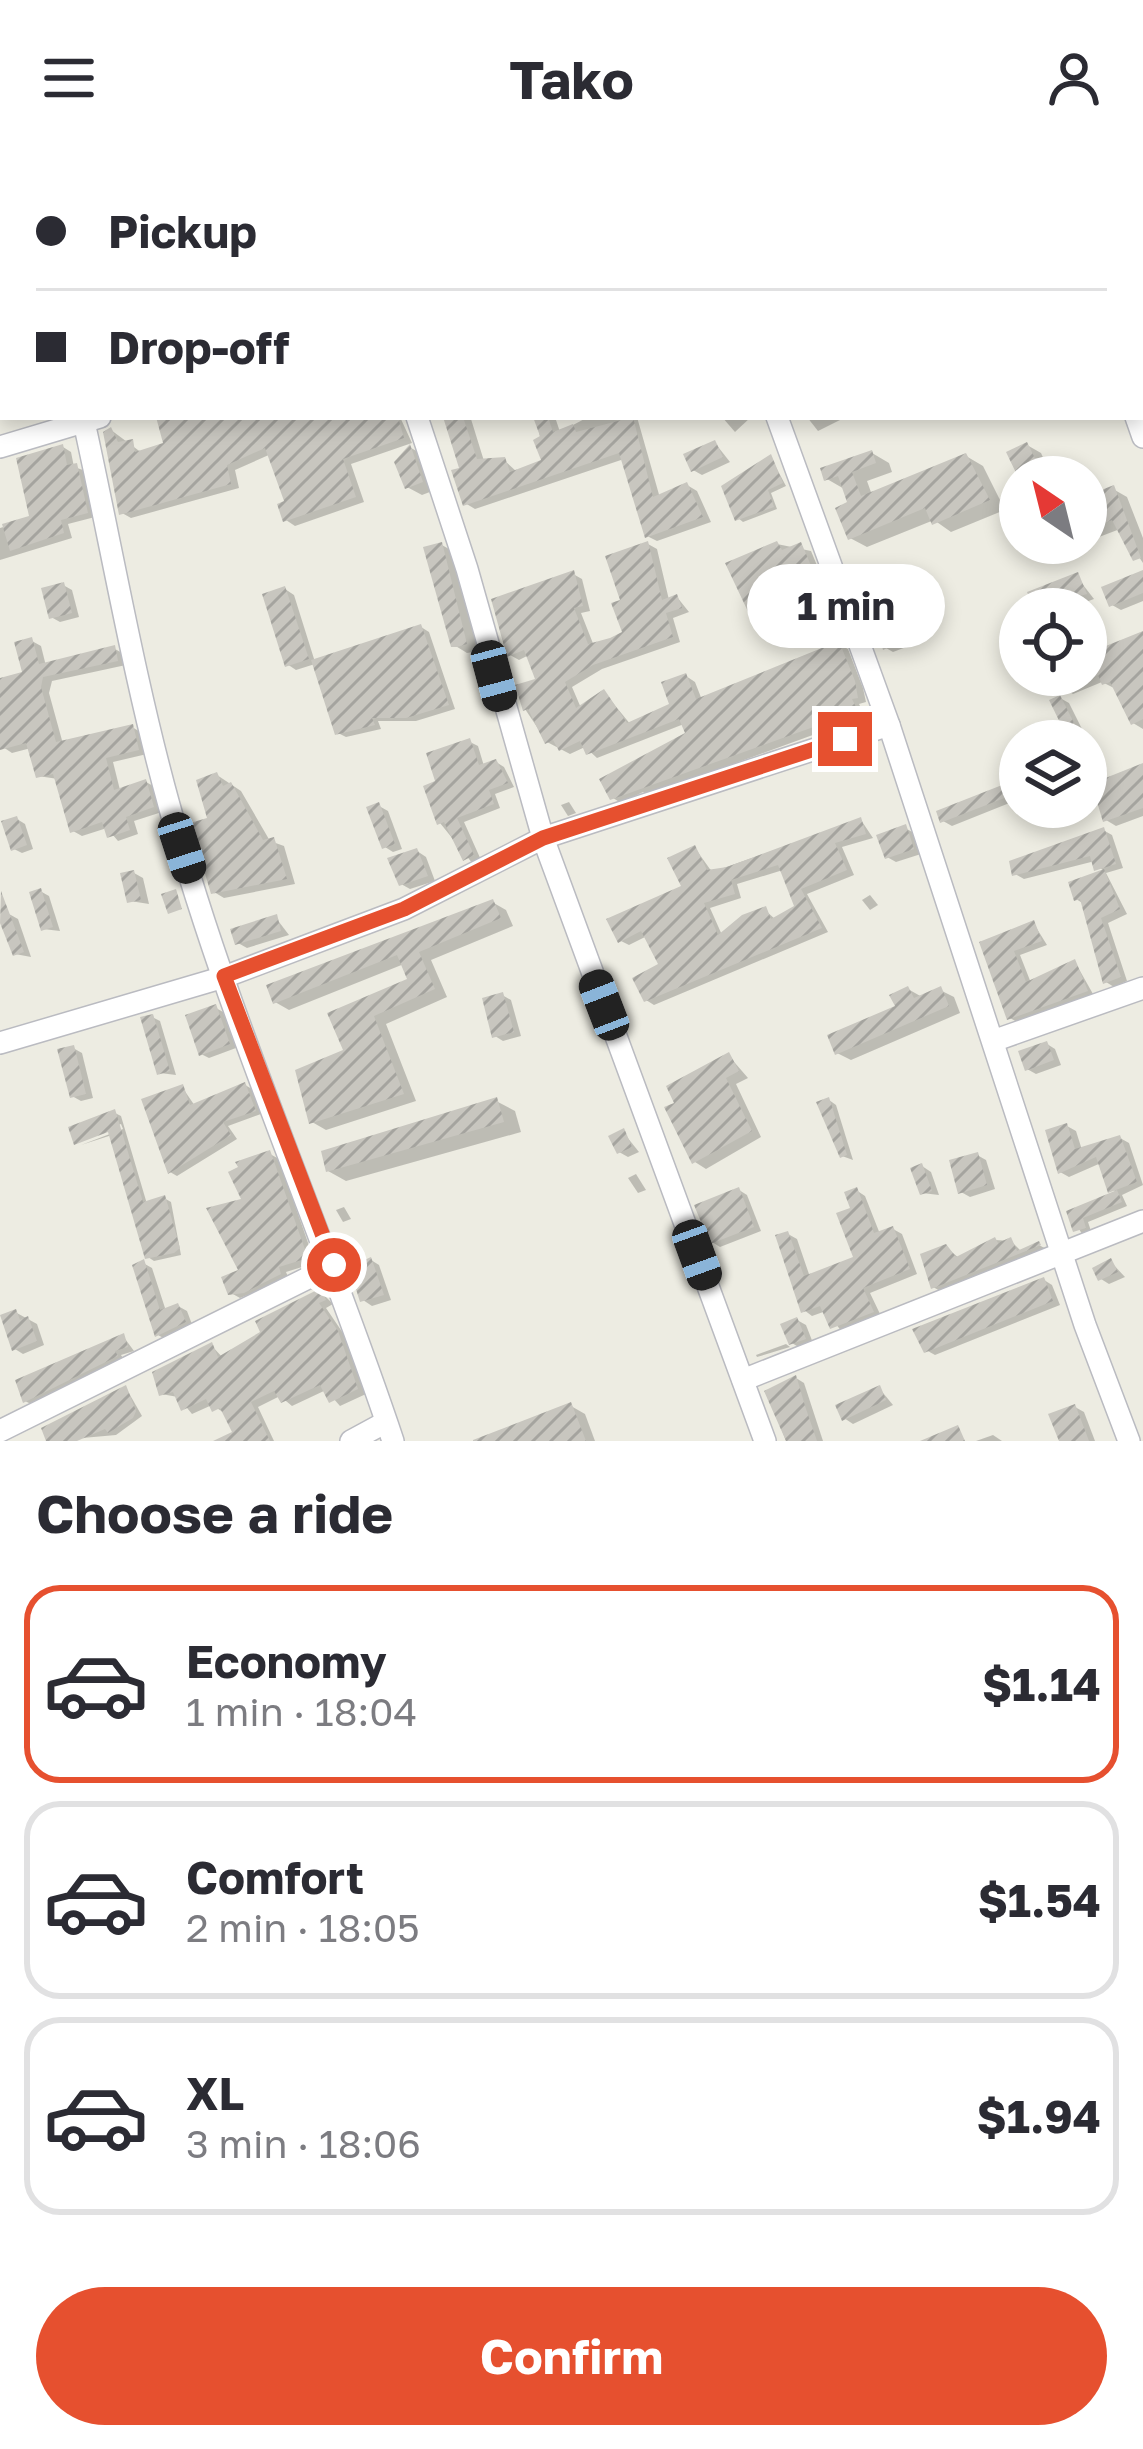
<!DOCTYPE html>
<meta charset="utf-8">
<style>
:root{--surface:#fff;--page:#f2f2f3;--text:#2b2b33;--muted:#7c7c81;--line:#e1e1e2;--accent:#e6502f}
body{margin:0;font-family:"Golos Text",sans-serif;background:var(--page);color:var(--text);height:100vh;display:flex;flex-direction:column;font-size:45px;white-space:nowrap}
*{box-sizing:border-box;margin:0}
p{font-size:39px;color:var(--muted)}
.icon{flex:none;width:66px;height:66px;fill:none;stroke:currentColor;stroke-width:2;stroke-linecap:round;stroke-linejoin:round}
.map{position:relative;height:1285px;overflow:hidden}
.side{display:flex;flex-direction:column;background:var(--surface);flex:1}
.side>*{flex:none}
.banner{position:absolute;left:0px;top:0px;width:1143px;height:264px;box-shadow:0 6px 18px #0003;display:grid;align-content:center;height:264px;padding:0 36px;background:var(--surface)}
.needle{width:78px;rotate:325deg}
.buttons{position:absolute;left:999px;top:300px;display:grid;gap:24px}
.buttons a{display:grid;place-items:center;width:108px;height:108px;border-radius:50%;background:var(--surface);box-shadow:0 6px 18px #0003;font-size:60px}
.end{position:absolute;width:54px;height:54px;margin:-27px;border:15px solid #e6502f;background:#fff;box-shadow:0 0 0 6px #fff}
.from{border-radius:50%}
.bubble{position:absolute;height:84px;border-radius:42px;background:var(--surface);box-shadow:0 6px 18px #0003;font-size:39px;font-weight:700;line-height:84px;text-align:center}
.car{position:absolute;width:36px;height:72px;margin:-36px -18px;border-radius:15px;box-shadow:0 0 9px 3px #0007;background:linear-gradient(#222 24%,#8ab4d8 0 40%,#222 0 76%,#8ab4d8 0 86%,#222 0)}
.banner b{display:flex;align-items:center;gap:42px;height:114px;font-size:45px}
.banner b+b{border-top:3px solid var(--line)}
.banner i{width:30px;height:30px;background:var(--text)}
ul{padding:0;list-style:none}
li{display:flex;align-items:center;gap:36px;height:198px;margin:0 24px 18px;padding:0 12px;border:6px solid var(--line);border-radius:36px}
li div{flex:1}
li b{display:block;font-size:45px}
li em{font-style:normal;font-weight:700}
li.current{border-color:var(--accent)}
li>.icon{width:108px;height:108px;stroke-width:1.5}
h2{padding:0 36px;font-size:54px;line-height:144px}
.action{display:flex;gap:24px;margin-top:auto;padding:24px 36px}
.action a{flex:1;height:138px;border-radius:72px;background:var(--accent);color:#fff;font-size:48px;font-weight:700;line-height:138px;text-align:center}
header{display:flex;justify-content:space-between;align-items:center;height:156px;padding:0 36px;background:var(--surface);font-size:54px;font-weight:700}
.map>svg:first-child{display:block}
</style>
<header><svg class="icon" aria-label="menu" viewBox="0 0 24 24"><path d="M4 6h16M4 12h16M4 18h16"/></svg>Tako<svg class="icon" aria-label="person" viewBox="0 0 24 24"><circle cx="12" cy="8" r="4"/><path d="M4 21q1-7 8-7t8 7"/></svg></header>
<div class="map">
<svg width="1143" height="1285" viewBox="0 0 1143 1285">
<defs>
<pattern id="building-hatch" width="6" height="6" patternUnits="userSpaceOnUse" patternTransform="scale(3)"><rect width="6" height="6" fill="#c8c6bf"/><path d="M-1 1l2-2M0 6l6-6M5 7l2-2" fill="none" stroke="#a5a49f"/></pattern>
</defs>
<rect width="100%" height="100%" fill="#edece2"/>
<!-- shadow -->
<g fill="#0003" fill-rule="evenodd">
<polygon points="34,0 86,0 87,3 26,3"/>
<polygon points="161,0 209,0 199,3"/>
<polygon points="386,0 416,0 417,3 387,3"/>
<polygon points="555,0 593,0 585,3"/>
<polygon points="3,12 3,46 0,47 0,13"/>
<polygon points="0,141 3,143 0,182"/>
<polygon points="159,261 400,261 412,287 351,308 364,346 295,370 286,364 288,347 271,298 235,314 239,332 131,362 122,357 111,274 142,297 167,289"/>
<polygon points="445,261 477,261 471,263 484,305 504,304 517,316 545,306 536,261 555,261 560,276 588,261 637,261 660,342 687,329 697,335 711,366 657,385 647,380 624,303 475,353 465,347 463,314"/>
<polygon points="722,261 751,261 735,276"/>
<polygon points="807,261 846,261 818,275"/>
<polygon points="715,287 730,306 702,319 693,314"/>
<polygon points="1027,289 1041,297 1052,321 1021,321"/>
<polygon points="63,291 71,296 74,311 86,315 95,361 68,368 72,382 0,404 0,372 33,362"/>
<polygon points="411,292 424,299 435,334 422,339 407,331"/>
<polygon points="872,297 889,307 892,316 867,325 872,339 966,300 983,310 1001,346 1020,337 1020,369 1007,353 951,376 934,364 867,391 850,382 846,334 827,323"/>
<polygon points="771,302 786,330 771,337 777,353 743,366 738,362"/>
<polygon points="1113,333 1127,341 1143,382 1143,407 1120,373 1086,386 1086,343"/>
<polygon points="648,388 657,393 669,444 677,441 689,456 673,462 680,486 602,513 572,531 581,552 604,536 631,569 673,550 686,520 695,526 702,544 839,488 848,493 863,532 866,546 859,548 865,560 648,639 643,636 621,647 613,642 689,578 684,568 597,602 585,591 570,598 547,586 525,553 539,525 529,499 519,504 510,499 573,418 582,423 590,455 581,457 594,490 625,478 624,445"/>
<polygon points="777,388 811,395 831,443 765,468 754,462"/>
<polygon points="442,389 454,396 479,495 467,497 454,489"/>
<polygon points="1143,418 1143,445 1121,454 1112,449"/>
<polygon points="1080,425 1094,443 1067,453 1037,453 1031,438"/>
<polygon points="63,429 72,434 79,461 60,466 51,461"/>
<polygon points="285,433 294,439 315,506 421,471 429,476 455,553 416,565 378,565 381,573 346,581 338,577 315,508 296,514 287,508"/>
<polygon points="895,450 911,474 904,477 909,490 893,496 886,492"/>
<polygon points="1143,479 1143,573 1133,567 1114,532 1102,526 1073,538 1064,532 1058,519 1086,519 1086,503"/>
<polygon points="32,485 41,490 46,510 115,493 124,498 126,509 52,525 49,537 63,588 132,571 142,577 147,598 113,606 120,634 146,626 155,631 162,656 134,665 138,678 118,685 107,672 82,680 73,675 58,623 38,620 31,592 12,597 3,591 0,525 26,518"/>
<polygon points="1060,542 1069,547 1092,593 1086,596 1086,585 1072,585"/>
<polygon points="470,586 478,590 484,610 496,606 504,611 514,631 495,638 500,652 464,666 481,704 473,708 440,667 439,627"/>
<polygon points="1143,611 1143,660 1116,670 1106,664"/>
<polygon points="217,619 241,635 270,685 284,690 295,728 224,742 214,736 210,664"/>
<polygon points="1014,636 1017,644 952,670 943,665"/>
<polygon points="569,646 576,657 568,660 561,649"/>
<polygon points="379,650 388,655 402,693 393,696 385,691"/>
<polygon points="17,663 25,668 33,693 22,697 14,693"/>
<path d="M861,664L873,682L842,691L854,719L807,738L828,776L654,849L646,844L662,809L647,780L629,789L621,785L685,732L695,692L712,716ZM783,714L798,752L776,764L765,754L722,779L710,752L741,742L737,728Z"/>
<polygon points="905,672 914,677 921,698 896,706 887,701"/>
<polygon points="1103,674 1112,679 1123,712 1106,717 1127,758 1108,767 1127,825 1114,831 1106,826 1084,748 1076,743 1104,716 1095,705 1024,723 1015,718"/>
<polygon points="417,695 426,701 435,725 410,733 401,728"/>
<polygon points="134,717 143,722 149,748 130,745"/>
<polygon points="40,735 49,740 60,775 43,773"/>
<polygon points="870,739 878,749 870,754 862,744"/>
<polygon points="492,746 506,754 513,770 431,804 447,841 386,868 416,945 326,974 312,966 347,896 331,859 411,824 404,808 289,854 275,846"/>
<polygon points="9,758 18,763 31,801 15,798"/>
<polygon points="276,762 289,779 247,792 238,787"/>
<polygon points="1034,768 1047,789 1020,799 1031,827 1075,806 1093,838 1017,866 1010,862 983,788"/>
<polygon points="908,833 922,841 940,834 954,841 960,857 851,904 837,897 899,852"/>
<polygon points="502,839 511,844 521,880 503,885 495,880"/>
<polygon points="216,852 223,856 236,892 209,902 201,898"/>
<polygon points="152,861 160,865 176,919 160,917"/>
<polygon points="1047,888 1055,893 1061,909 1036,918 1027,913"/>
<polygon points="73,892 82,897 93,942 81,945 72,940"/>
<polygon points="729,900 748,922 736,928 761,981 706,1013 695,1006"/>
<polygon points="245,929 252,933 261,958 228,970 237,983 177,1020 170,1016 182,931 195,950"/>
<polygon points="829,944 836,949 853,1004 842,1000"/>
<polygon points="496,945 515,955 521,976 346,1025 328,1015"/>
<polygon points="115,957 121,960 147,1048 164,1042 171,1046 181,1099 154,1105 148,1101 112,979 81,989 123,973 121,968 77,985"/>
<polygon points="1067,970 1076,975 1082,994 1120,982 1129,987 1143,1029 1122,1039 1127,1050 1088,1066 1091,1075 1082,1078 1069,1056 1116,1038 1101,1007 1069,1021 1060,1016"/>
<polygon points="623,976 639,996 628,1001 619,996"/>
<polygon points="270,998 279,1003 315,1107 286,1116 289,1123 240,1142 231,1137 242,1116 245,1045"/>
<polygon points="977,999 986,1004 995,1033 970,1041 961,1036"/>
<polygon points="922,1010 931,1016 939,1039 922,1037"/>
<polygon points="636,1018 646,1034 638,1037 628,1022"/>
<polygon points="739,1034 747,1039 761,1075 720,1091 712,1086"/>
<polygon points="856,1034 865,1040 880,1078 893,1073 902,1078 917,1118 870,1137 881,1160 842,1176 826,1155 812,1160 804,1154 788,1078 797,1083 810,1121 857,1103"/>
<polygon points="344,1051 351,1063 343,1066 336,1054"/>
<polygon points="995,1084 1011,1085 1022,1096 1039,1089 1048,1094 942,1136 933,1131 946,1091 960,1103"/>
<polygon points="371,1104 379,1109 391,1144 372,1150 363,1144"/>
<polygon points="1111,1106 1125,1121 1109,1128 1101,1123"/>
<polygon points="143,1107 152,1112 166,1155 178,1150 187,1155 193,1171 167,1184 158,1179"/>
<polygon points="1044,1124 1052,1129 1060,1149 935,1199 926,1194"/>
<polygon points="321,1136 333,1148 326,1152 347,1183 366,1238 340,1250 326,1234 292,1250 280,1240 258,1251 274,1285 226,1285 236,1277 226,1258 212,1249 192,1258 178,1241 161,1238 212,1190 223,1202"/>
<polygon points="15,1156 37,1168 44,1189 23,1198 15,1193"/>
<polygon points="797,1164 806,1169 813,1187 800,1192 792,1187"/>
<polygon points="123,1180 134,1195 121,1199 124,1204 33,1249 25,1245"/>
<polygon points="786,1188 790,1191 757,1201 756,1199"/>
<polygon points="796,1222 804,1227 823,1285 786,1285 767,1234"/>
<polygon points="126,1232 142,1260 116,1279 49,1285 44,1273"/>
<polygon points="879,1232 893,1249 853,1268 844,1262"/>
<polygon points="571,1250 585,1258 595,1285 473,1285"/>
<polygon points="1075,1251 1084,1256 1095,1285 1061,1285 1052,1260"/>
<polygon points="993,1279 1002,1285 976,1285"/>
</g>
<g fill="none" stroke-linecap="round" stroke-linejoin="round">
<!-- stream -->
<g stroke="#a2ccfd" stroke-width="4.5">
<polyline points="181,3 191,0"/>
<polyline points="260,3 271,0"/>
</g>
</g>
<!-- building -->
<g fill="url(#building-hatch)" fill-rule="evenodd">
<polygon points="156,261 398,261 404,282 343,303 356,341 283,366 277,348 284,345 265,292 227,309 231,328 119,359 103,276 111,271 118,286 133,283 135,296 163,287"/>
<polygon points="443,261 463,261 477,303 505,301 510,316 541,304 533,284 540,280 533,261 548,261 553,276 573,268 576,276 633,261 653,341 687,326 703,361 645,382 619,297 463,350 451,314 459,312"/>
<polygon points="715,284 723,301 691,316 683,298"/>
<polygon points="1027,286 1044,321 1018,321 1006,296"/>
<polygon points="63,288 67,309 77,307 88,357 61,364 64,377 10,395 2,368 29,360 16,302"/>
<polygon points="410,288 423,326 405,333 394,306"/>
<polygon points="872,294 876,307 852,316 861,340 966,297 990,344 932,369 925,352 848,384 835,352 847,346 838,320 824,325 820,312"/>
<polygon points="771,298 783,327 768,334 774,351 735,365 721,330"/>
<polygon points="1114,329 1141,402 1133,405 1112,364 1086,374 1086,340"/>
<polygon points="1020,334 1020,362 1010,367 999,343"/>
<polygon points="648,385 662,444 677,438 682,452 666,457 673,481 593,509 565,526 576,552 604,533 627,567 669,548 661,526 686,517 696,543 839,485 855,525 858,542 852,543 858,555 610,644 599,623 685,577 679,563 586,599 580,585 559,595 553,584 545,588 528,553 523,555 515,529 535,523 524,494 507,501 491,443 574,414 583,450 574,452 588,488 610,482 622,476 611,447 620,444 605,400"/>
<polygon points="777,385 782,394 801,386 823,438 752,464 725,407"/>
<polygon points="442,386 467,488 457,491 451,491 423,391"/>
<polygon points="1143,414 1143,437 1109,451 1101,431"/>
<polygon points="1078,416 1087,438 1034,453 1027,436"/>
<polygon points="64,426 72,457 49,463 41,432"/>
<polygon points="285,430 309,503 285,511 262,438"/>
<polygon points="896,447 905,470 898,473 903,485 883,494 873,457"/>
<polygon points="421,468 449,549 406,562 372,562 375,569 335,579 311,504"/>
<polygon points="1143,475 1143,563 1131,569 1110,526 1102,529 1098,519 1061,534 1055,519 1086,519 1086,498"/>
<polygon points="32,481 39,508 115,489 118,505 43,521 41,531 56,586 133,568 139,594 106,602 114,634 146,623 154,651 126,661 130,674 107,682 102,666 70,677 53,618 36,622 26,587 0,594 0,522 22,516 14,486"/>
<polygon points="1060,539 1083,585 1069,585 1049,544"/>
<polygon points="470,582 479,609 496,603 508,627 489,634 494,648 457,662 474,699 463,705 444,666 437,669 423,630 435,625 426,597"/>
<polygon points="1143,607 1143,652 1103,666 1095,639 1102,635 1098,625"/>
<polygon points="217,616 223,630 231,626 263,684 274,681 287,723 211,738 190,667 207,662 196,624"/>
<polygon points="1020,622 1020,636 940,667 936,655"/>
<polygon points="379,646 395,688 382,693 366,651"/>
<polygon points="17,660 27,689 11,695 1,665"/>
<path d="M861,661L866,678L835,687L847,714L801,733L822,772L644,846L632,822L658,808L641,775L618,787L606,763L681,730L667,702L695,689L707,714L727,711ZM778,709L794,750L771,763L766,750L742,759L718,779L704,747L735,738L731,724Z"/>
<polygon points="906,668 914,693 885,703 876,679"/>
<polygon points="1104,671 1116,708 1094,715 1090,700 1012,720 1009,705"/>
<polygon points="417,692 428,720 399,730 387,702"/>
<polygon points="1104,713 1120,753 1101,762 1121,821 1103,828 1080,743 1074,745 1068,726"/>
<polygon points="134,714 141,744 127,747 120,717"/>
<polygon points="41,732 53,771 41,775 29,736"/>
<polygon points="176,733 182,753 168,758 161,738"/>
<polygon points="1,735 24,796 13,800 0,767"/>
<polygon points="493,743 501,762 419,796 435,833 374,860 404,938 309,968 295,914 343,894 327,857 407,823 397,799 273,848 266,829"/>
<polygon points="277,758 281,775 235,789 230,773"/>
<polygon points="1034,764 1042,785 1014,795 1026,826 1075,803 1088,835 1007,864 979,786"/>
<polygon points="908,830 914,842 941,830 949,850 835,899 827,879 895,850 889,839"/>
<polygon points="503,836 514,876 492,882 482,842"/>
<polygon points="216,848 230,888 199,900 185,859"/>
<polygon points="153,858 170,915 157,919 140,861"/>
<polygon points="1047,885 1054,904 1025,915 1018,895"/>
<polygon points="74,889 86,938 70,942 57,893"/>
<polygon points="729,896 739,915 726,922 752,975 692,1008 664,951 674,947 666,930"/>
<polygon points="245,926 256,955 223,966 231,979 168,1018 141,943 183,928 190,949"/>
<polygon points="497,941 504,966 326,1016 321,995"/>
<polygon points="829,941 847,999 840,1002 816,946"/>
<polygon points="115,953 143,1046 165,1039 180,1092 174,1097 145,1103 108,976 74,989 68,971"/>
<polygon points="1067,967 1075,993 1120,979 1137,1026 1108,1037 1096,1001 1058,1018 1045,974"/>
<polygon points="624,972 632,991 617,998 608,980"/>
<polygon points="270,994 308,1102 279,1111 281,1118 244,1137 228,1139 221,1121 238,1114 206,1052 241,1043 228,1016 238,1011 235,1006"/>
<polygon points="978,996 987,1029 958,1038 949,1004"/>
<polygon points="922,1007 932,1035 920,1039 910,1012"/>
<polygon points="739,1031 754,1071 710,1088 694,1049"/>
<polygon points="857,1031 874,1077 893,1070 910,1113 863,1132 874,1156 830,1173 820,1150 801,1157 775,1079 788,1075 804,1120 853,1101 836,1057 850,1052 844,1036"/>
<polygon points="1117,1034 1122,1046 1083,1062 1086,1072 1073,1076 1066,1055"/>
<polygon points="995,1081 998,1087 1011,1081 1017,1095 1039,1085 1041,1089 931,1133 920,1098 946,1088 956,1101"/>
<polygon points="371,1101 384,1139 360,1146 349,1111"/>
<polygon points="1111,1102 1118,1116 1098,1125 1092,1112"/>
<polygon points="144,1103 160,1154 178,1147 186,1166 155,1181 132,1109"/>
<polygon points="1044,1121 1053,1145 924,1197 912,1173"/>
<polygon points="321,1132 326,1144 319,1147 338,1175 358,1233 329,1247 320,1229 281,1247 274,1235 251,1246 270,1285 213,1285 232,1276 220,1252 212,1256 206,1243 181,1255 173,1236 159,1240 152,1216 212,1186 218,1201 260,1176 255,1165"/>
<polygon points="16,1153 20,1164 28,1160 37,1185 12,1195 0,1159"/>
<polygon points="797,1161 806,1183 789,1189 780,1168"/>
<polygon points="124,1177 128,1191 115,1195 118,1200 23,1247 15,1224"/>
<polygon points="796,1219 805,1250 817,1285 786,1285 764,1235"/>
<polygon points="126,1229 136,1255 133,1262 108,1277 105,1273 77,1285 46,1285 41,1272"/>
<polygon points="880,1229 886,1244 842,1265 835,1249"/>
<polygon points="571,1246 586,1285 473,1285 473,1284"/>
<polygon points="1075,1248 1089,1285 1059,1285 1048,1258"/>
<polygon points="958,1269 965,1285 920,1285"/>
</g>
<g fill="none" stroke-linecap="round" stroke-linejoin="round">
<defs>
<g id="minor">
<polyline points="332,0 333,3"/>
<polyline points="680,0 681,3"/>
<polyline points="1041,0 1042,3"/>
<polyline points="234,3 245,0"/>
<polyline points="0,67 3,66"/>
<polyline points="1140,187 1143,186"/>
<polyline points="417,261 467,413 543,682 765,1285"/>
<polyline points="777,261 889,569 1085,1169 1129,1285"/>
<polyline points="1136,261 1143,281"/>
<path d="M84,266C112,393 134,523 169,649C228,865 322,1072 393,1285"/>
<polyline points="0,291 100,261"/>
<polyline points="993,885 1143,832"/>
<polyline points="0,887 224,821 404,753 543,682 889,569"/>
<polyline points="743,1224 1143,1065"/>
<polyline points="0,1275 334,1109"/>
<polyline points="351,1285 386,1266"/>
</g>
</defs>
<!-- minor casing -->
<use href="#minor" stroke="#babbc1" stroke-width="24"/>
<!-- minor -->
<use href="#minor" stroke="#fff" stroke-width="21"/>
</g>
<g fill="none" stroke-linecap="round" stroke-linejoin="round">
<!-- route -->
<polyline stroke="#e6502f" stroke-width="15" points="334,1109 224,820 404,753 543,682 845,583"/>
</g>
</svg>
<div class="buttons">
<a><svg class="needle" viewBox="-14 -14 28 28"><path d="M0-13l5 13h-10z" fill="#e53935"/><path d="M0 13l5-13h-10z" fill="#7c7c81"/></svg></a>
<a><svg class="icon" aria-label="locate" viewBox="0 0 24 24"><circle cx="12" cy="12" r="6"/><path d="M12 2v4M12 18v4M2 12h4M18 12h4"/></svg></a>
<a><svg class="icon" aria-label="layers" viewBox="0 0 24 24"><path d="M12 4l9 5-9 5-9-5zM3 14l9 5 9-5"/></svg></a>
</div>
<i class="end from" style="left:334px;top:1109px"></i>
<i class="end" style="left:845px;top:583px"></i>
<div class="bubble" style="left:747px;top:408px;width:198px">1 min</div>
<i class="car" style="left:494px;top:520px;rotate:165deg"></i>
<i class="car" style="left:182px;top:692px;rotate:162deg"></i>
<i class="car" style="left:604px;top:849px;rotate:339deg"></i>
<i class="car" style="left:697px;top:1099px;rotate:160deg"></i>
<div class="banner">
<b><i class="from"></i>Pickup</b>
<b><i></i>Drop-off</b>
</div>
</div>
<section class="side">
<h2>Choose a ride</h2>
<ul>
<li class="current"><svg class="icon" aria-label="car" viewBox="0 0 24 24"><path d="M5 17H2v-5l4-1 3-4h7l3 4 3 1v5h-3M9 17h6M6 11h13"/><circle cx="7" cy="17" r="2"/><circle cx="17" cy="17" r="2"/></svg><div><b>Economy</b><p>1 min · 18:04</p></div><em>$1.14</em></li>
<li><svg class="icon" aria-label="car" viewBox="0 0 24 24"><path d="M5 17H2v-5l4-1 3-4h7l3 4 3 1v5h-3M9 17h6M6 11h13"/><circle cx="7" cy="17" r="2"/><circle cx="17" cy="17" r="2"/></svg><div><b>Comfort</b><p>2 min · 18:05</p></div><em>$1.54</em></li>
<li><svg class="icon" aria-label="car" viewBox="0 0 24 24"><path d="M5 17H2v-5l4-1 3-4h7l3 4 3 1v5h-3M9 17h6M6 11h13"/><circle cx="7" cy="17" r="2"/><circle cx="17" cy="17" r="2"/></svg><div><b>XL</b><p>3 min · 18:06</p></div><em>$1.94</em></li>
</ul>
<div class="action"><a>Confirm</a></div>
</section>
